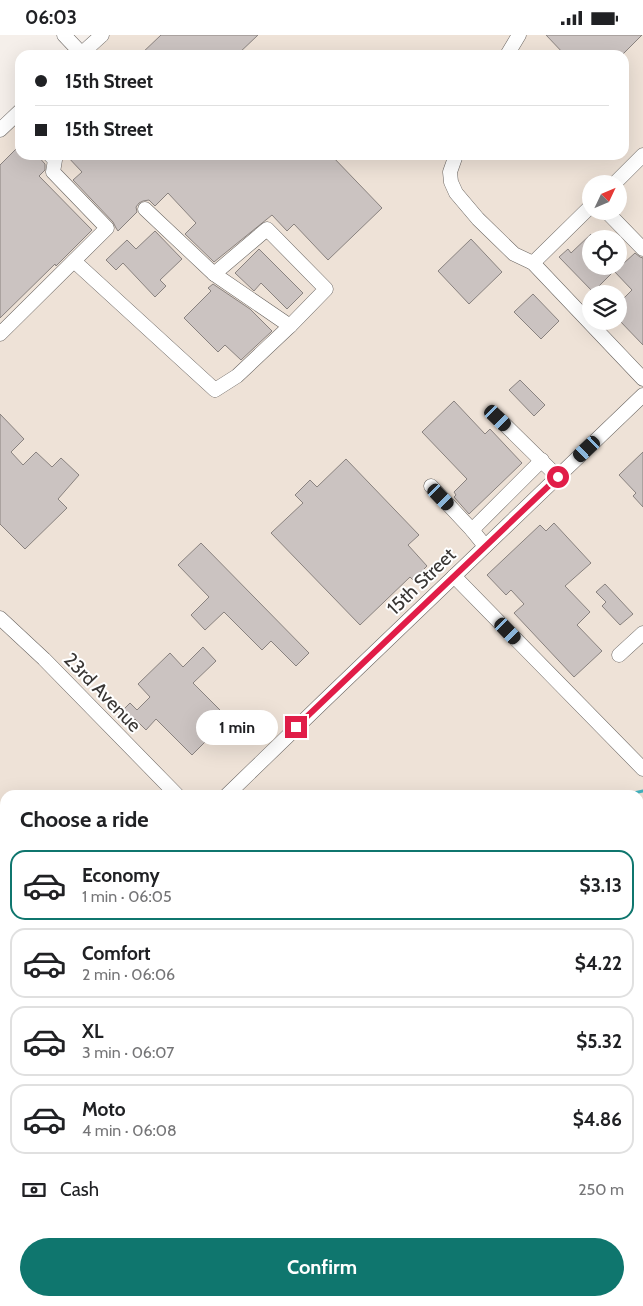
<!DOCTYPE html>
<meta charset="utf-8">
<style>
:root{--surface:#fff;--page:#f2f2f2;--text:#202124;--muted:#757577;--line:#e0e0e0;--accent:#0f766e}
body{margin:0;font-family:Cabin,sans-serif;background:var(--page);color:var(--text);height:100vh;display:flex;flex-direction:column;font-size:19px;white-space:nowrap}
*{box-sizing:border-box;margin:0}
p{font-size:16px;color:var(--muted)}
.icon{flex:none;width:28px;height:28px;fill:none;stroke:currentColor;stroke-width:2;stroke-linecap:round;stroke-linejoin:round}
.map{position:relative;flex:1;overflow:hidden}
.drawer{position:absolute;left:0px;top:755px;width:644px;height:516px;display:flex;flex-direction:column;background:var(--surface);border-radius:15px 15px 0 0;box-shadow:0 5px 20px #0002}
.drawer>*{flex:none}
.top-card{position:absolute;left:15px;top:15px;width:614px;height:110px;border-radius:15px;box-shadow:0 5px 20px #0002;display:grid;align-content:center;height:110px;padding:0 20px;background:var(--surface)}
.needle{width:32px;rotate:46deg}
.tools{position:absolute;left:582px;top:140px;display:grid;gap:10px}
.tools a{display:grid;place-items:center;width:45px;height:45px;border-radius:50%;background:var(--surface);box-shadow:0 5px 20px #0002;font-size:25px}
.end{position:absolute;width:22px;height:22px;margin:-11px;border:6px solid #e11d48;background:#fff;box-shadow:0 0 0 2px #fff}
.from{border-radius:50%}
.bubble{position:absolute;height:35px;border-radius:18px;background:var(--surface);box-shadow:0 5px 20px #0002;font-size:16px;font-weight:700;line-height:35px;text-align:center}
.car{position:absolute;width:15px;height:30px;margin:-15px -8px;border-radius:6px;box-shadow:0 0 4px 1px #0007;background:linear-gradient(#222 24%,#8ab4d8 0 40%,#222 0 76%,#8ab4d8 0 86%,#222 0)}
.top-card b{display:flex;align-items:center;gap:18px;height:48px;font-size:19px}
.top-card b+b{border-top:1px solid var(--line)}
.top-card i{width:12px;height:12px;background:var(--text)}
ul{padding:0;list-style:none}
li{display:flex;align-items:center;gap:15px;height:70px;margin:0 10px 8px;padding:0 10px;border:2px solid var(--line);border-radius:15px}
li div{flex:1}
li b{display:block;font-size:19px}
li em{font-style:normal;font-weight:700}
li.on{border-color:var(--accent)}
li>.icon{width:45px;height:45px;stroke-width:1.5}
h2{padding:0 20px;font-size:22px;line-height:60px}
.pay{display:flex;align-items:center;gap:12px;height:55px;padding:0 20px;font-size:19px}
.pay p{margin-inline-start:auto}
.button{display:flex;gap:10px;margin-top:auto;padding:10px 20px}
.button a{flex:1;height:58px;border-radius:30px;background:var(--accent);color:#fff;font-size:20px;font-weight:700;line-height:58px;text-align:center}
.status{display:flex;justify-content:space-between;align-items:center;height:35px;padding:0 25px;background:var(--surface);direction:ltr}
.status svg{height:14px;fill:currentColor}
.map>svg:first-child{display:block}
</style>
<div class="status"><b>06:03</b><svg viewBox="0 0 49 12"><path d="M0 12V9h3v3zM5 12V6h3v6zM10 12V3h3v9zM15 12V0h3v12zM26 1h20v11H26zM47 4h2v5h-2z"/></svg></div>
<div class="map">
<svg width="643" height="1271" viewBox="0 0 643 1271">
<rect width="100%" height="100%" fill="#f5efea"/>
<!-- built -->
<path fill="#eee2d7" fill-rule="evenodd" d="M109,0H643V1271H0V104L20,85V120H624V20H88ZM591,149H619V176H591ZM591,204H619V231H591ZM591,259H619V286H591ZM5,760H639V1266H5Z"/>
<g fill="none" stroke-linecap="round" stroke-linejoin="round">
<!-- stream -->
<g stroke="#41b2bf" stroke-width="3">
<polyline points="625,760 643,756"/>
<polyline points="232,1271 237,1266"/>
</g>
</g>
<!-- building -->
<g fill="#cbc3c1" stroke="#89827f">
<polygon points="161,0 258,0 237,20 140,20"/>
<polygon points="546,0 642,0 622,20 565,20"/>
<polygon points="20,110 20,120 37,120 45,129 45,135 39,141 92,195 56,231 55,229 0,283 0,130"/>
<polygon points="66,120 331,120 382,173 328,225 294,189 287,196 272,180 214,227 185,199 196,188 168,158 155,171 149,165 143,166 139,168 136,172 137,177 118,196 116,193 113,187 73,145 82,137"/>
<polygon points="155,196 182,224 160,245 166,251 155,262 123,228 116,235 106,225 127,205 136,214"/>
<polygon points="591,199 591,231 619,231 619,222 624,228 635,218 640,222 643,223 643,310 619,285 619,268 632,255 614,236 593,257 559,222 568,214 571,218"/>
<polygon points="471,204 502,237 469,269 438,236"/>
<polygon points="259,214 303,258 287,274 261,248 254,256 235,238"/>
<polygon points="213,249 250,274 272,296 241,325 225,310 218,317 184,283 211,256 208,253"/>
<polygon points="533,259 559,286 541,304 514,277"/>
<polygon points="520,345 545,370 534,381 509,355"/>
<polygon points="454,366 485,399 490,394 522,428 469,479 454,462 456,460 454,457 467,444 422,397"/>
<polygon points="0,379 24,404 11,417 23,430 36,417 52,432 61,423 79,440 58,464 67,473 25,514 0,489"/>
<polygon points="643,417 643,472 633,461 636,458 619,440"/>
<polygon points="346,424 419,500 408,510 427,531 418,540 420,541 414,546 410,542 360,590 271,498 303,468 295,460 310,445 317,452"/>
<polygon points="554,488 591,528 565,551 590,577 577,590 602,616 574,642 514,578 524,569 511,555 506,560 487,540 540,490 546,496"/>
<polygon points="201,508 309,618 296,631 271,606 262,615 224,577 205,595 191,580 209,562 178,530"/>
<polygon points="605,549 633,579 620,590 602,571 606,567 596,557"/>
<polygon points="203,612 216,626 193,648 222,677 205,695 211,701 192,720 156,684 146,695 135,684 129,691 118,680 130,668 137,675 150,662 138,649 170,618 183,632"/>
</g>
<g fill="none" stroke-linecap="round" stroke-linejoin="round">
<defs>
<g id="minor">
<polyline points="64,0 82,19"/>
<polyline points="80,20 102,0"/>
<polyline points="507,20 519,0"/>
<polyline points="0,95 20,76"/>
<polyline points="456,120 450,137 451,147 456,158 478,184 514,219 533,228 643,344"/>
<polyline points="614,149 643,120"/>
<polyline points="606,176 643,214"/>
<polyline points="74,226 215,355 237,341 290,291 326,254 267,194 214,239 145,174"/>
<polyline points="533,228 591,171"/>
<polyline points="214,239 290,291"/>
<polyline points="0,299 107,193 53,137 55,125 50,120"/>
<polyline points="498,383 558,442"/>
<polyline points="431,451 472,495 485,511"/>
<polyline points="472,495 542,425"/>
<polyline points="454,541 643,734"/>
<polyline points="0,583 44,624 177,760"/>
<polyline points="619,620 643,598"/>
<polyline points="227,760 324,666 643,360"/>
<polyline points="0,906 5,911"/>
<polyline points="639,1187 643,1182"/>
<polyline points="639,1227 643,1231"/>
<polyline points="269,1271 274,1266"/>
</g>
</defs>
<!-- minor casing -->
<use href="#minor" stroke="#696460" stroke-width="15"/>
<!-- minor -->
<use href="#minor" stroke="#fff" stroke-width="14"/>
</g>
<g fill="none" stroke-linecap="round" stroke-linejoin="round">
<!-- route -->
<polyline stroke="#e11d48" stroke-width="6" points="296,692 558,442"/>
</g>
<g text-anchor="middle" stroke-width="4" stroke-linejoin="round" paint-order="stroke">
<!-- street labels -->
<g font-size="19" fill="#393634" stroke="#fff">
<text transform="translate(421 546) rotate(-44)" y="7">15th Street</text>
<text transform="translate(103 657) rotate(46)" y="7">23rd Avenue</text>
</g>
</g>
</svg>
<div class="tools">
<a><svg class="needle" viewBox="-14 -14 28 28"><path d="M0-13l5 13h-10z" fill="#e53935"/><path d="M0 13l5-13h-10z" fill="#757577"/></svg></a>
<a><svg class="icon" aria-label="locate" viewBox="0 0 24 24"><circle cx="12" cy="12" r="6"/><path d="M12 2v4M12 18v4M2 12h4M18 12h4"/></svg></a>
<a><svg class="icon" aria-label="layers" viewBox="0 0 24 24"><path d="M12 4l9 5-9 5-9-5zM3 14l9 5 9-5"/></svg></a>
</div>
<i class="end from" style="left:558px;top:442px"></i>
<i class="end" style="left:296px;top:692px"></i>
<div class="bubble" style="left:196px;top:675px;width:82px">1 min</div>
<i class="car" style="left:498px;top:383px;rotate:134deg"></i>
<i class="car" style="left:587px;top:414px;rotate:227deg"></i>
<i class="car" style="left:441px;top:462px;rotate:136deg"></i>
<i class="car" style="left:508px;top:596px;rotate:136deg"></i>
<div class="top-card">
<b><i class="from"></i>15th Street</b>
<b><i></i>15th Street</b>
</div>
<section class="drawer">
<h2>Choose a ride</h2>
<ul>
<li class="on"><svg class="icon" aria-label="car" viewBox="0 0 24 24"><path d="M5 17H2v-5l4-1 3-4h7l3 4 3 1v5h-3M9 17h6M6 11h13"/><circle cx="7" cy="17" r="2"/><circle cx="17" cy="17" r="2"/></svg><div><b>Economy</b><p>1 min · 06:05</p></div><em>$3.13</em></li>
<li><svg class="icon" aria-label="car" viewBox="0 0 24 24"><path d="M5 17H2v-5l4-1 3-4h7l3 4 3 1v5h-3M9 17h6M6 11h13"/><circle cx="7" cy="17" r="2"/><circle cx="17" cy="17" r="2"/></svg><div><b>Comfort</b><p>2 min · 06:06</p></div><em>$4.22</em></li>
<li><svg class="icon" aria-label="car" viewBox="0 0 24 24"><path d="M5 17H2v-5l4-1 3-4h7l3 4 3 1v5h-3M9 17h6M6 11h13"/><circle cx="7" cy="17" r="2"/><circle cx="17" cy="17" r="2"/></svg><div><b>XL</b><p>3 min · 06:07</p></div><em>$5.32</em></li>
<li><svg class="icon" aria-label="car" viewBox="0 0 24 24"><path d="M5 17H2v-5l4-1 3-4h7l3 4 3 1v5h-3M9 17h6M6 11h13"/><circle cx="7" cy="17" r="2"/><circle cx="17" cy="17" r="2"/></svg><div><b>Moto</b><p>4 min · 06:08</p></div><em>$4.86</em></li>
</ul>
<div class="pay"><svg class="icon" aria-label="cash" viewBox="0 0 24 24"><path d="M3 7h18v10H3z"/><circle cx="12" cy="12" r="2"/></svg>Cash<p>250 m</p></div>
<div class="button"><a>Confirm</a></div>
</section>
</div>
